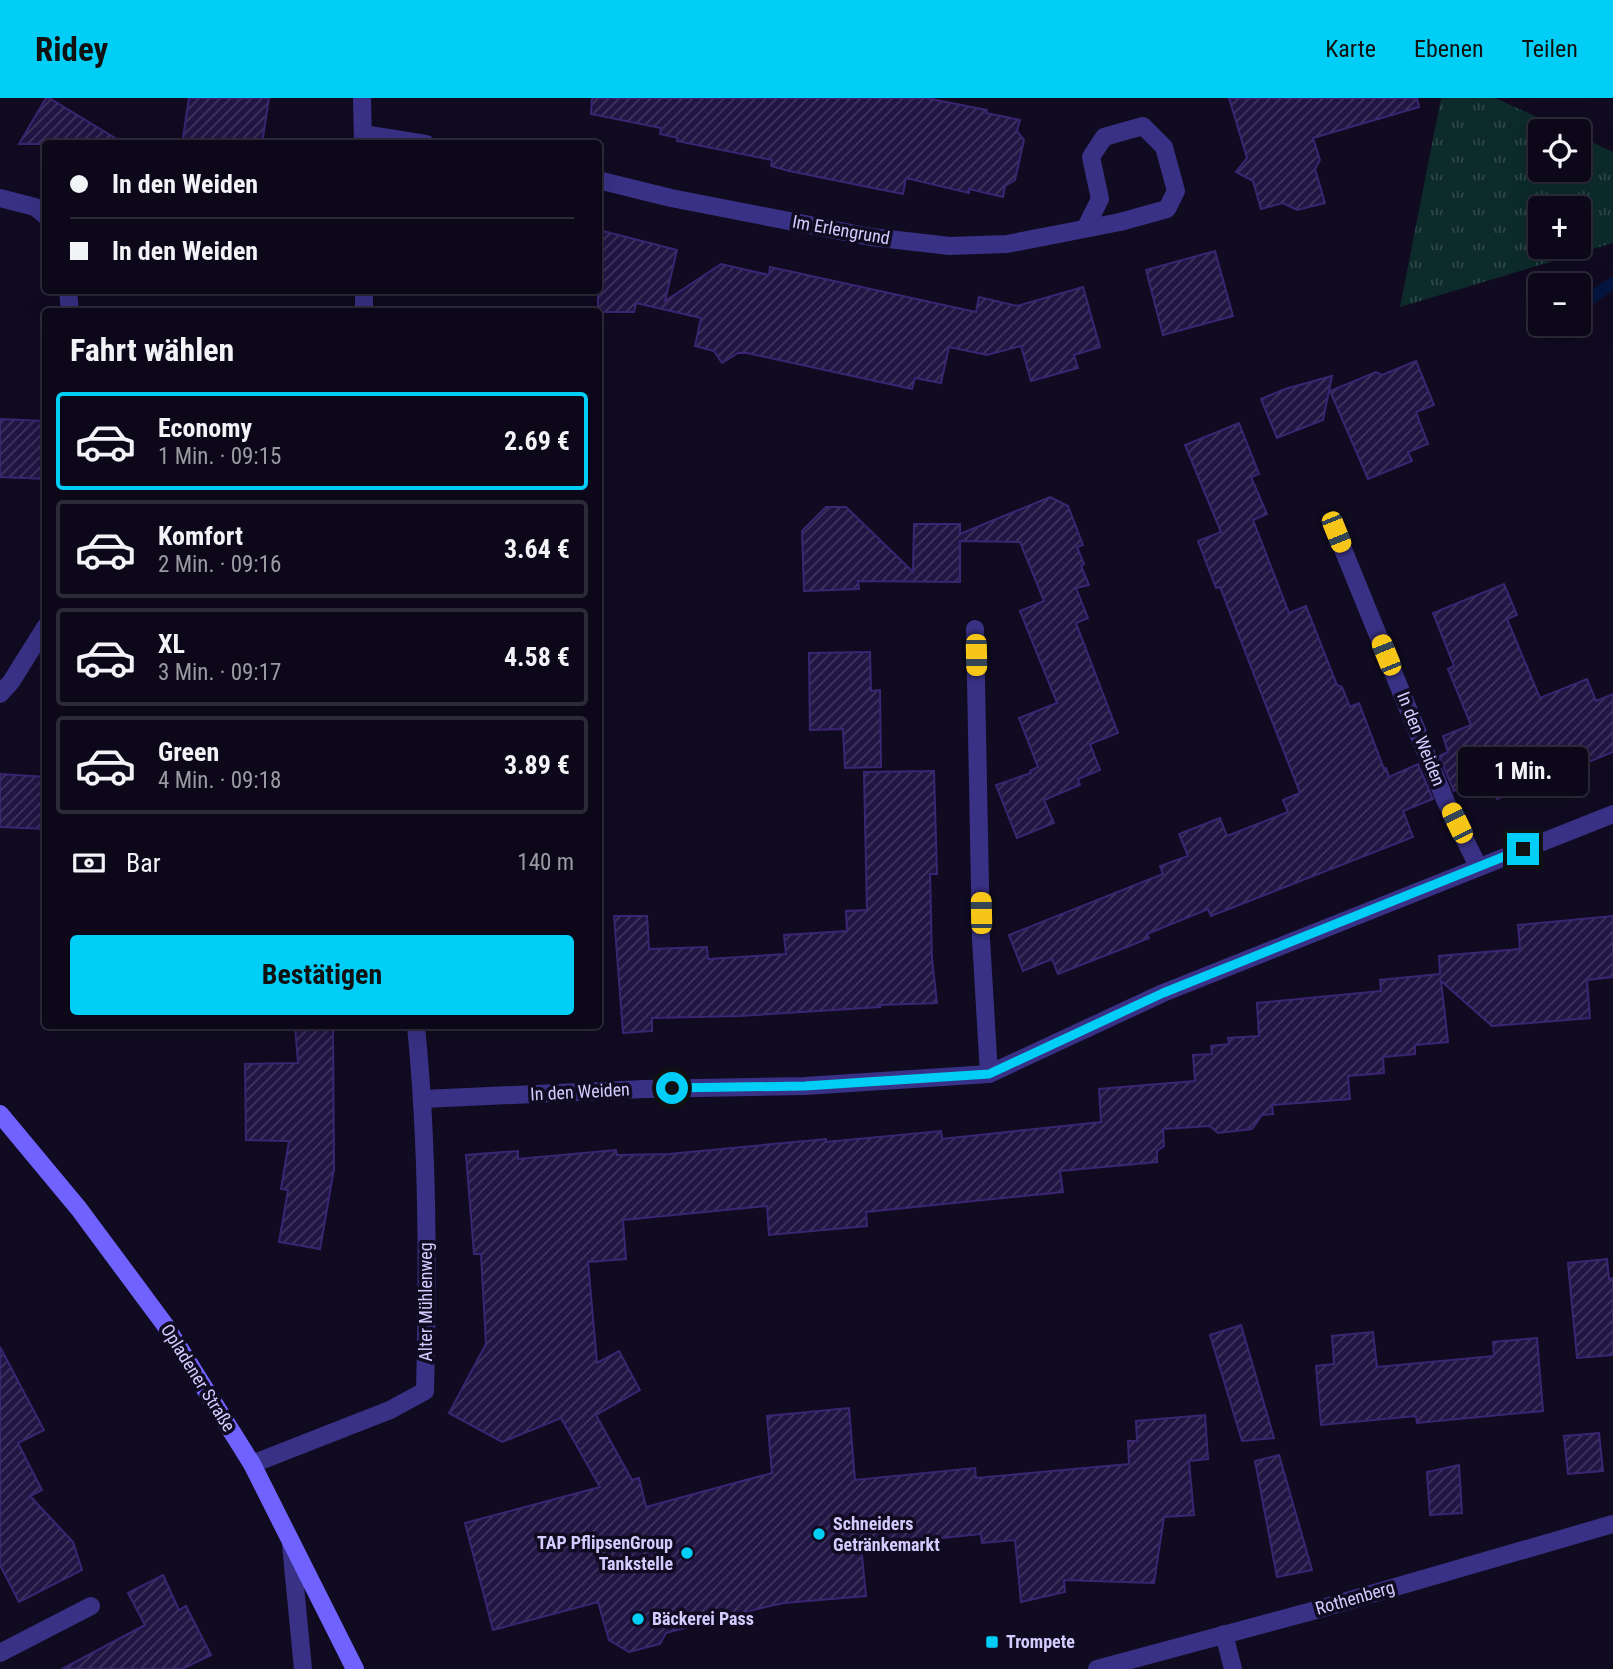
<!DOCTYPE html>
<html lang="de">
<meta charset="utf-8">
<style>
:root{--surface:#0c0819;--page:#1a1626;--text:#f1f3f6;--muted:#9a9aa2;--line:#2c2938;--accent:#00cef6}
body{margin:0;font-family:"Roboto Condensed",sans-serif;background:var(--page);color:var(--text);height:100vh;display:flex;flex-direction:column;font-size:26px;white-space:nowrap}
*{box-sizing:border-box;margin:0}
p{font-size:23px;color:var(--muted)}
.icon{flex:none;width:38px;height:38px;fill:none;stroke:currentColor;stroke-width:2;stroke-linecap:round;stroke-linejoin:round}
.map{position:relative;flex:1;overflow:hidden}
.sheet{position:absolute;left:42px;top:210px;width:560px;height:721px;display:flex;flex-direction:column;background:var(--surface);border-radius:7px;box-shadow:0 7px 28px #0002,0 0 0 2px var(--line)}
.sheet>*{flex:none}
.guide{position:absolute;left:42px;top:42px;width:560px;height:154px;border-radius:7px;box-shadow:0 7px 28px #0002,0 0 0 2px var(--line);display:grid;align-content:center;height:154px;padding:0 28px;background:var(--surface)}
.tools{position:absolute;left:1528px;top:21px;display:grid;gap:14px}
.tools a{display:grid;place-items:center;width:63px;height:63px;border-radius:7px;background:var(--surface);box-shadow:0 7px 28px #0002,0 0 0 2px var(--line);font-size:35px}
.end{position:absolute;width:32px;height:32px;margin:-16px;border:9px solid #00cef6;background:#111;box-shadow:0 0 0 4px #111}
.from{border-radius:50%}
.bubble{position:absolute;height:49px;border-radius:7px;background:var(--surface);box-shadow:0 7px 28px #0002,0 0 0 2px var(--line);font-size:23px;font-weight:700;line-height:49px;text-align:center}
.car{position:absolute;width:21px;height:42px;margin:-21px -10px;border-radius:9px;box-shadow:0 0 5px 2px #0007;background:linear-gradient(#f5c518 24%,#345 0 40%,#f5c518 0 76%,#345 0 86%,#f5c518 0)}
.guide b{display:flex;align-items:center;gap:24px;height:66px;font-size:26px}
.guide b+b{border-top:2px solid var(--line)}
.guide i{width:18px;height:18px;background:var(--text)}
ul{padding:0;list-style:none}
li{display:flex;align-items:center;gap:21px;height:98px;margin:0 14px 10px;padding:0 14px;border:4px solid var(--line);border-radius:7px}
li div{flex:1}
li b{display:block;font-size:26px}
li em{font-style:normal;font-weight:700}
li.selected{border-color:var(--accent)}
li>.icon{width:63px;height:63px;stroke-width:1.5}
h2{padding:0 28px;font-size:32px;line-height:84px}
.pay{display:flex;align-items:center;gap:18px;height:77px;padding:0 28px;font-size:26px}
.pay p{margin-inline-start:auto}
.primary-button{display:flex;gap:14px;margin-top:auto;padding:14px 28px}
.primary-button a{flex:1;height:80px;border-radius:7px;background:var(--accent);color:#111;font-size:28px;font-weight:700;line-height:80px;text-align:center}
header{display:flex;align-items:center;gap:42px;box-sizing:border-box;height:98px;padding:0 35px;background:var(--accent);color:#111}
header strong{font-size:33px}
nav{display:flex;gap:38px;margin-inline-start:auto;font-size:24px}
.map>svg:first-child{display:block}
</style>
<header>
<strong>Ridey</strong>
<nav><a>Karte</a><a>Ebenen</a><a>Teilen</a></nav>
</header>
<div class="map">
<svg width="1613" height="1571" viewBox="0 0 1613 1571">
<defs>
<pattern id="park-tufts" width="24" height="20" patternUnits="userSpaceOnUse" patternTransform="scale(1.75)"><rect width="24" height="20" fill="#0d2b2b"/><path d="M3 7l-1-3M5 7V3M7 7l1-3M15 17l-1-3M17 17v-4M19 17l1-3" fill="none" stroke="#2f484b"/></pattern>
<pattern id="building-hatch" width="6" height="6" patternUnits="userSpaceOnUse" patternTransform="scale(1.75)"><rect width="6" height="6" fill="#211544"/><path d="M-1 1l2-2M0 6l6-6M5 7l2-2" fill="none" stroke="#403660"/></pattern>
</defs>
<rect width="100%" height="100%" fill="#100b21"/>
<!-- park -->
<path fill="url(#park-tufts)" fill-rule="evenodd" d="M1441,0H1495L1568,33H1540V72H1578L1579,38L1613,54V145L1400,209ZM1540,110H1578V149H1540Z"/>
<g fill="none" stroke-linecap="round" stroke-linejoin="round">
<!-- stream -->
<polyline stroke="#041640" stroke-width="12" points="1578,209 1613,185"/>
</g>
<!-- building -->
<g fill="url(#building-hatch)" stroke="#392572" stroke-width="2">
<polygon points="46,0 49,0 125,46 19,46"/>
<polygon points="189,0 269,0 262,46 182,46"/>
<polygon points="592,0 926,0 987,12 986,15 1020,22 1017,33 1024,42 1015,82 1005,88 1003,99 969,91 969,95 906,80 903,96 789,73 771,68 772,62 677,43 678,40 660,36 661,30 591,16"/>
<polygon points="1229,0 1417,0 1419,9 1313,40 1320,62 1315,71 1325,105 1297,112 1283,105 1261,111 1253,83 1236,74 1247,60"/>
<polygon points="603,133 677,152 665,203 721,166 769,177 770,169 976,214 979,199 1017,208 1083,189 1100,249 1074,257 1078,270 1031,283 1021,248 987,257 949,249 941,285 915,280 912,291 747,255 738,255 722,265 714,253 695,248 701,220 636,205 634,214 598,214 598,156"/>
<polygon points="1215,153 1233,218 1163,237 1146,172"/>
<polygon points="1416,263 1434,307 1416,314 1428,346 1408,354 1412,363 1368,381 1330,293 1376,274 1382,277"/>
<polygon points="1332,278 1323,322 1277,340 1261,301 1285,291"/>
<polygon points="0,321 46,323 46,381 0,379"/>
<polygon points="1239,325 1259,376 1251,379 1267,416 1253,422 1289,515 1306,508 1337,587 1342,589 1350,609 1359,605 1384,671 1386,670 1389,679 1418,666 1433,701 1403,713 1413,739 1211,818 1208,811 1147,836 1149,840 1127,849 1058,876 1052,861 1023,873 1009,837 1163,776 1160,768 1188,758 1179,736 1220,720 1227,738 1288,714 1283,702 1300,695 1220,489 1216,490 1198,443 1221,434 1185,347"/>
<polygon points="1050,399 1068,408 1083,447 1077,449 1084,466 1081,468 1089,487 1076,490 1088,520 1076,525 1118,635 1090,646 1100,672 1078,681 1080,687 1044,702 1054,725 1017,740 996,687 1031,675 1030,673 1038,669 1019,620 1057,605 1020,513 1044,503 1020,444 960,443 960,484 858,483 859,491 804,493 802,433 826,409 846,409 913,474 914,426 960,426 960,436"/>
<polygon points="1504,486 1517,517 1507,521 1540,600 1587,581 1596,603 1613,596 1613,654 1497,701 1488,679 1454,693 1439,658 1448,654 1443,638 1471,627 1448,571 1454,568 1433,515"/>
<polygon points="870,554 871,593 880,592 881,669 845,670 843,631 810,632 809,555"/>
<polygon points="934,673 937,776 930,776 932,861 937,905 879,907 880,909 740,918 652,920 652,933 623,935 614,818 647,818 649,851 707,849 708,861 786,856 784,837 847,833 846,813 867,812 864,674"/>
<polygon points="0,676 46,679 46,731 0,729"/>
<polygon points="1613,818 1613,879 1587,882 1590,920 1492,928 1441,883 1448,944 1415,947 1415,956 1383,959 1384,975 1348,978 1350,1001 1272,1007 1273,1016 1262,1017 1252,1031 1218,1035 1210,1028 1163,1031 1164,1048 1157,1053 1157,1064 1060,1073 1063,1094 866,1114 867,1128 769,1137 767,1108 623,1122 626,1161 588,1164 597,1265 619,1253 640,1292 596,1317 632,1382 639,1380 646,1409 772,1375 767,1318 849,1310 855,1382 975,1370 976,1380 1129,1366 1128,1343 1137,1343 1136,1323 1205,1317 1208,1361 1189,1363 1194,1417 1164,1419 1154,1485 1064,1482 1065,1494 1021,1504 1015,1442 982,1445 981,1436 861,1448 866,1498 784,1505 761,1510 666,1535 660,1546 629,1554 609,1542 598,1504 493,1532 465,1425 600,1389 561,1320 502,1344 449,1315 486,1246 481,1156 474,1156 466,1057 518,1053 518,1061 616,1052 617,1057 669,1056 826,1041 826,1044 941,1033 942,1041 1101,1024 1099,991 1195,983 1193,957 1212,956 1211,948 1229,946 1228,940 1259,938 1257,905 1381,893 1380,882 1440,876 1439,858 1520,851 1518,827"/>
<polygon points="295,928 333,928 334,1071 320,1151 279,1144 288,1092 281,1091 289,1043 246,1042 245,966 298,965"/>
<polygon points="1607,1161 1609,1181 1613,1180 1613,1257 1577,1260 1568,1165"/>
<polygon points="1241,1227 1274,1340 1242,1343 1210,1237"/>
<polygon points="1373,1234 1377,1269 1494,1258 1493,1244 1537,1240 1543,1313 1417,1325 1416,1318 1321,1327 1316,1268 1334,1266 1332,1238"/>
<polygon points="0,1249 44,1332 18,1345 42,1392 30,1398 73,1444 82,1472 19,1504 0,1467"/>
<polygon points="1599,1335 1603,1373 1568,1376 1564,1338"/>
<polygon points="1279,1357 1312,1472 1277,1479 1255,1363"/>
<polygon points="1459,1367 1462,1415 1430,1417 1427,1374"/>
<polygon points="163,1477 179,1512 186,1508 211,1557 182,1571 62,1571 145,1527 128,1495"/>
</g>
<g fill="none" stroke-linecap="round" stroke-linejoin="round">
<!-- minor -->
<g stroke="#393185" stroke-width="18">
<polyline points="362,0 363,46"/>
<polyline points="363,36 426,46"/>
<polyline points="598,82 671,100 871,139 950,148 1007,146 1120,124 1167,111 1176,93 1164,49 1143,28 1104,39 1091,59 1100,101 1086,129"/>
<polyline points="0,100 35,109 46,118"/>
<polyline points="68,192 70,214"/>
<polyline points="364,192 364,214"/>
<polyline points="1336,434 1446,704 1478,768"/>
<polyline points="975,531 981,841 989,976"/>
<polyline points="0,596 11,584 46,528"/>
<polyline points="423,1001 645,991 805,988 989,976 1163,895 1613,716"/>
<path d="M252,1366L390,1312L425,1293C428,1171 428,1049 416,928"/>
<polyline points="1224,1536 1233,1571"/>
<polyline points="0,1555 91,1508"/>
</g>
<!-- tertiary -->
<g stroke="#393185" stroke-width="18">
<polyline points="291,1447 303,1571"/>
<polyline points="1097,1571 1316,1512 1613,1426"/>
</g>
<!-- secondary -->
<polyline stroke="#6f62ff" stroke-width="18" points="0,1016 79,1111 165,1227 252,1366 355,1571"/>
</g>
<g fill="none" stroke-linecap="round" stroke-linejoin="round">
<!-- route -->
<polyline stroke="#00cef6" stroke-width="9" points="672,990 805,988 989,976 1163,895 1523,751"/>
</g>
<!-- markers -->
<g fill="#00cef6" stroke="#100b21" stroke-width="2.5">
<circle cx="819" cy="1436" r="7"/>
<circle cx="687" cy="1455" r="7"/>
<circle cx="638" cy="1521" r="7"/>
<rect x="985" y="1537" width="14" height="14" rx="3.5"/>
</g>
<g text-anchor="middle" stroke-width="7" stroke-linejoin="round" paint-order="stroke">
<!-- street labels -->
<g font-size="18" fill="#d4cbff" stroke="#100b21">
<text transform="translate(841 132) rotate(10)" y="6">Im Erlengrund</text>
<text transform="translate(1421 641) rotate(68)" y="6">In den Weiden</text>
<text transform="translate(580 994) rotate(-3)" y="6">In den Weiden</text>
<text transform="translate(426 1204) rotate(-90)" y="6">Alter Mühlenweg</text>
<text transform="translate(198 1280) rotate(58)" y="6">Opladener Straße</text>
<text transform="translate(1355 1500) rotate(-16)" y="6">Rothenberg</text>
</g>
<!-- poi labels -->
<g font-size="18" font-weight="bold" fill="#d4cbff" stroke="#100b21" text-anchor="start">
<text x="833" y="1432">Schneiders<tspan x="833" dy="21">Getränkemarkt</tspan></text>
<text x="673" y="1451" text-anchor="end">TAP PflipsenGroup<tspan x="673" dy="21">Tankstelle</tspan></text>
<text x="652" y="1527">Bäckerei Pass</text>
<text x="1006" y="1550">Trompete</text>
</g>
</g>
</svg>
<div class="tools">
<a><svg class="icon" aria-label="locate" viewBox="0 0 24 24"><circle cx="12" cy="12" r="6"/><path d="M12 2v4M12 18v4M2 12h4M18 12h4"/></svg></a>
<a>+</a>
<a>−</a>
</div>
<i class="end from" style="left:672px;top:990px"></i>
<i class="end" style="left:1523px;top:751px"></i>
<div class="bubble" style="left:1458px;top:649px;width:130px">1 Min.</div>
<i class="car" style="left:1336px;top:434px;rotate:158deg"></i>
<i class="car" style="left:976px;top:557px;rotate:179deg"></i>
<i class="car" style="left:1386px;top:557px;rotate:338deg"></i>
<i class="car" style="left:1457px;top:725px;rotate:334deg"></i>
<i class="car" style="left:981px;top:815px;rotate:359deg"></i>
<div class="guide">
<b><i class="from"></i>In den Weiden</b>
<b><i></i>In den Weiden</b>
</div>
<section class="sheet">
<h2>Fahrt wählen</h2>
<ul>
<li class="selected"><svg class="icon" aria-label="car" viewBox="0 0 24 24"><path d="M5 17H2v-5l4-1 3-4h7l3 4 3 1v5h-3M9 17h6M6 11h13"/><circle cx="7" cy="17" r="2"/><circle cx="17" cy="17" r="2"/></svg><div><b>Economy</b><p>1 Min. · 09:15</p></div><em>2.69 €</em></li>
<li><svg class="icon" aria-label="car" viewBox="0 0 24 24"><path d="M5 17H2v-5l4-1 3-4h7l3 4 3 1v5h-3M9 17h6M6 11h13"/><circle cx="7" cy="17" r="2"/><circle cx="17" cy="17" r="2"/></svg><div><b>Komfort</b><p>2 Min. · 09:16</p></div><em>3.64 €</em></li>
<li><svg class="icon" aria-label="car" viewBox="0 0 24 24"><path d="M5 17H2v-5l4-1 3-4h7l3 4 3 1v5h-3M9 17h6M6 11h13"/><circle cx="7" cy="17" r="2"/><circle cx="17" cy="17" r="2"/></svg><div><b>XL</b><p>3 Min. · 09:17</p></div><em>4.58 €</em></li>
<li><svg class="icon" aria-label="car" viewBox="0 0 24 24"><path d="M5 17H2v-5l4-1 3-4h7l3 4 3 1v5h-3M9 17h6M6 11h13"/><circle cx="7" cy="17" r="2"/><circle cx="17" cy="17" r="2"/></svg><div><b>Green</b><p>4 Min. · 09:18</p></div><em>3.89 €</em></li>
</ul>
<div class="pay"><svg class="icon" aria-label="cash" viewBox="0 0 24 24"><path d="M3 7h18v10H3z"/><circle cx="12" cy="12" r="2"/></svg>Bar<p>140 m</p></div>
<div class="primary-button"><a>Bestätigen</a></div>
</section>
</div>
